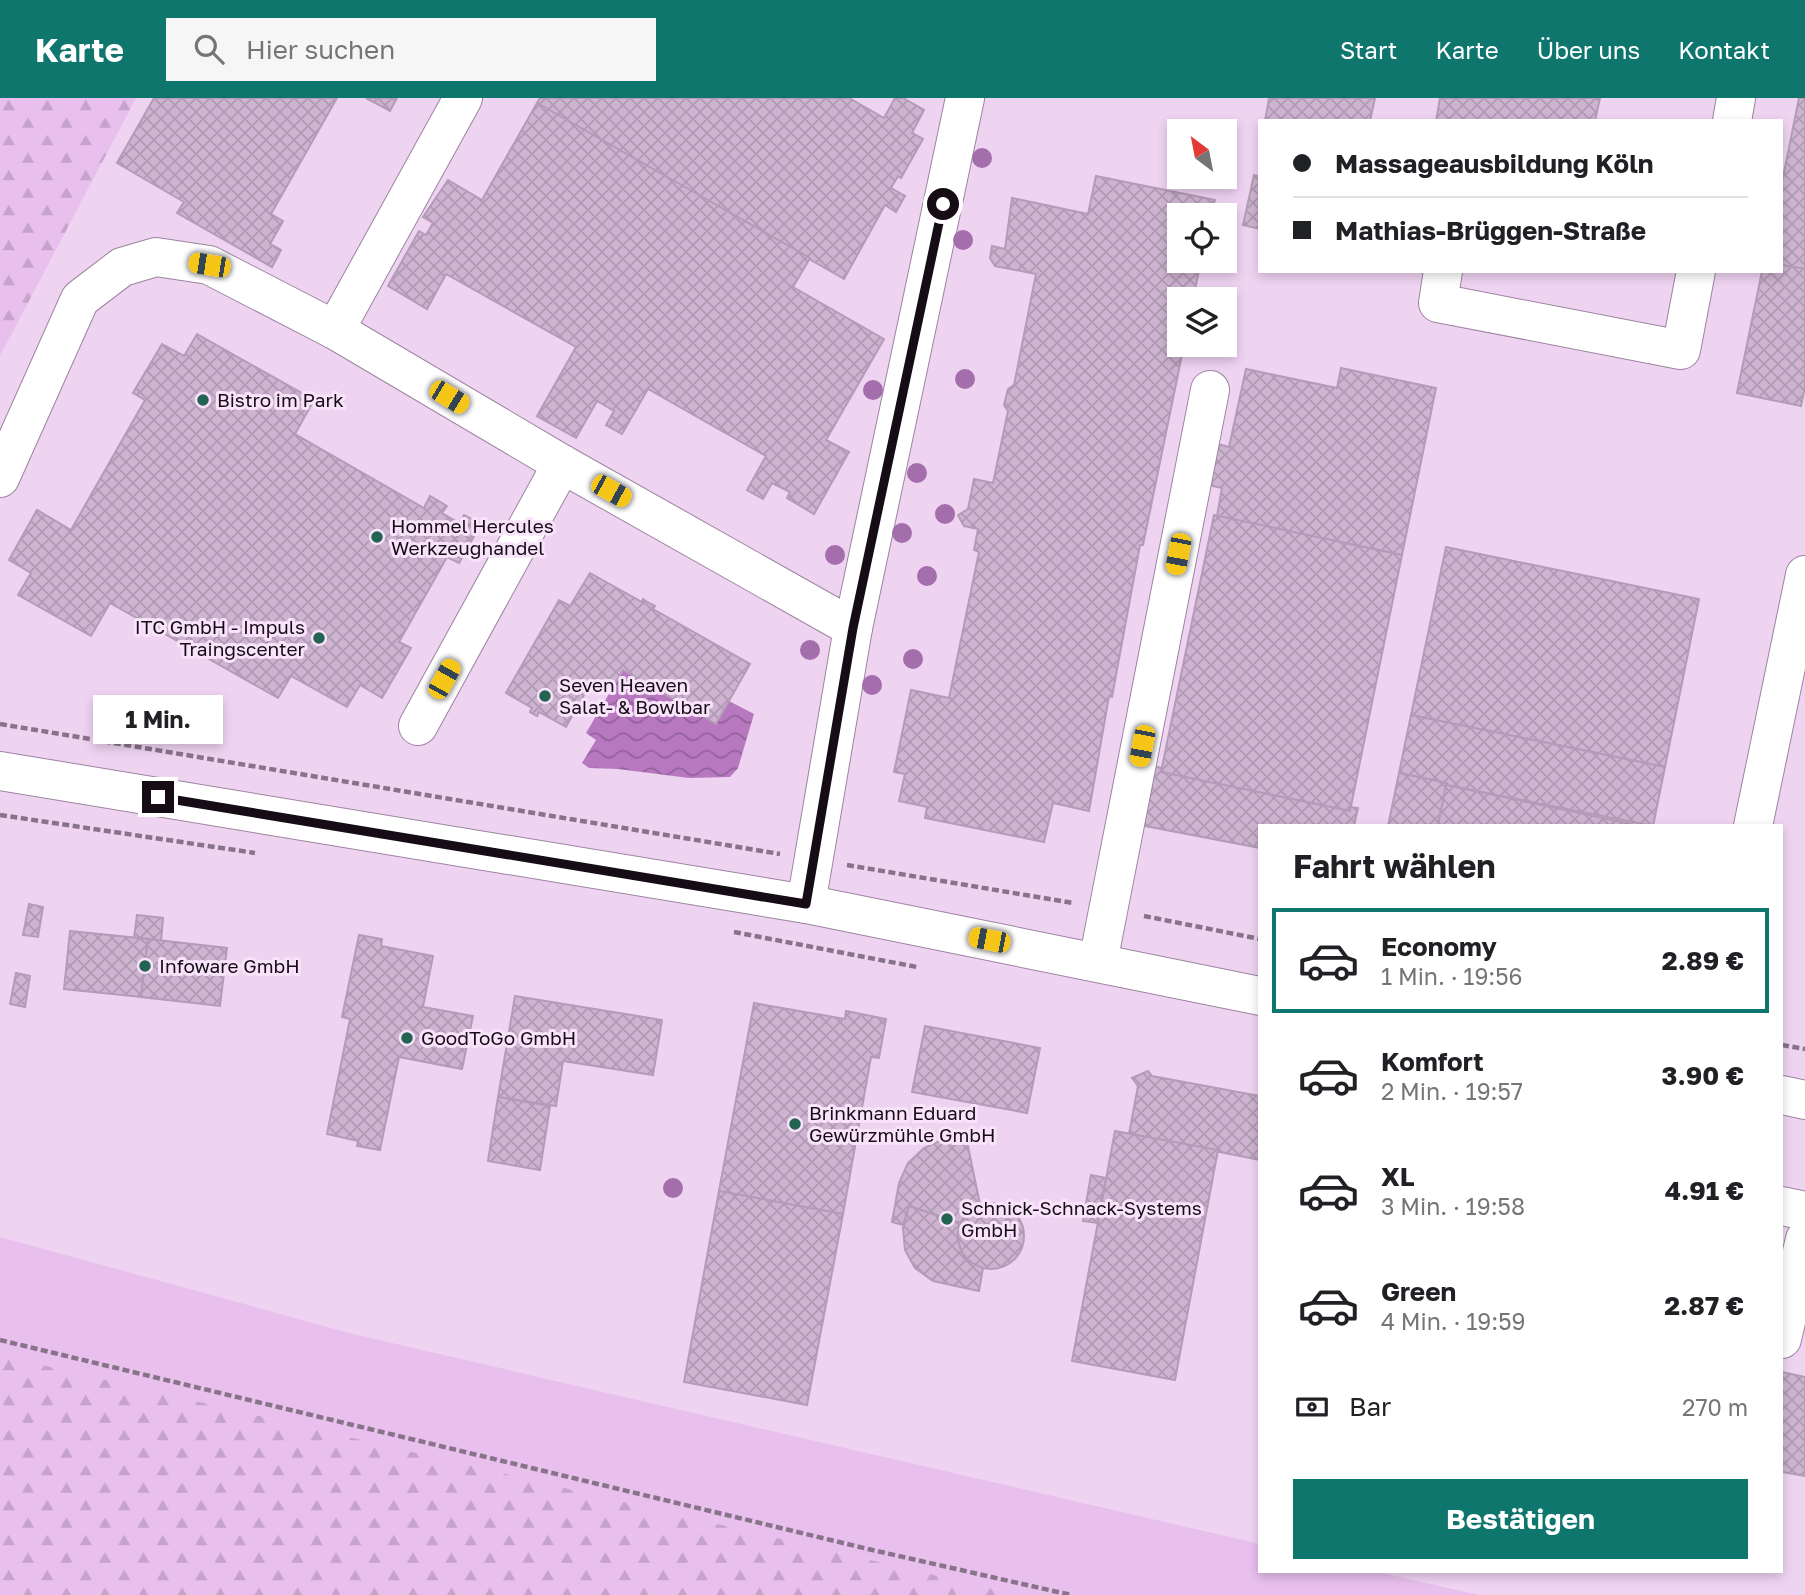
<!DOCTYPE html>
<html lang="de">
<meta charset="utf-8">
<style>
:root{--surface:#fff;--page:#f6f6f6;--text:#202124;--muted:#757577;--line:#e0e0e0;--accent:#0f766e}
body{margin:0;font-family:"Golos Text",sans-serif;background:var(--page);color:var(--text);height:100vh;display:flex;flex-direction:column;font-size:26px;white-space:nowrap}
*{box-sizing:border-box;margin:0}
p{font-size:23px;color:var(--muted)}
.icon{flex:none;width:38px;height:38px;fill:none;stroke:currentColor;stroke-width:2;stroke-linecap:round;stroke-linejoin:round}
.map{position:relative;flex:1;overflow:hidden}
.details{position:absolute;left:1258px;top:726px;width:525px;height:749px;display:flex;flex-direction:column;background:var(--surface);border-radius:0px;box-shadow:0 4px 10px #0003}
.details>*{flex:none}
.top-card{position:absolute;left:1258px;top:21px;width:525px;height:154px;border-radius:0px;box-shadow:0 4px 10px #0003;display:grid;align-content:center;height:154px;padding:0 35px;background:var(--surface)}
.needle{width:46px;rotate:328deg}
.fabs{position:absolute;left:1167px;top:21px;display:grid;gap:14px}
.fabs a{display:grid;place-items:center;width:70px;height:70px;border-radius:0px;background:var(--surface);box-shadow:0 4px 10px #0003;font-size:35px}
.end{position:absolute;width:32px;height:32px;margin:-16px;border:9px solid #150c16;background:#fff;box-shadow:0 0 0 4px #fff}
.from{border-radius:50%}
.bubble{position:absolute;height:49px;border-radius:0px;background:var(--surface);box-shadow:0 4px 10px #0003;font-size:23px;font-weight:700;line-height:49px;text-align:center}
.car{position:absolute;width:21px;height:42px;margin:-21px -10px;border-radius:9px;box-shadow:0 0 5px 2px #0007;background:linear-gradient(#f5c518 24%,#345 0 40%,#f5c518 0 76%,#345 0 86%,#f5c518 0)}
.top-card b{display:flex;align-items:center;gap:24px;height:66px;font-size:26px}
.top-card b+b{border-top:2px solid var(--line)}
.top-card i{width:18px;height:18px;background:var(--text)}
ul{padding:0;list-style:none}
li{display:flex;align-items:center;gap:21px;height:105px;margin:0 14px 10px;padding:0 21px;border:4px solid transparent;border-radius:0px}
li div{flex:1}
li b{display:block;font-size:26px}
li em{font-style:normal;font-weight:700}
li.active{border-color:var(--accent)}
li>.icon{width:63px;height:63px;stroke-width:1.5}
h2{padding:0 35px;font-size:32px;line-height:84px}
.pay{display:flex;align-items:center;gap:18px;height:77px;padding:0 35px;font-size:26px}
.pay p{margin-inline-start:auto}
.button{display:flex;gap:14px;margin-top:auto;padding:14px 35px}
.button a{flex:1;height:80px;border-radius:0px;background:var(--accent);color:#fff;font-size:28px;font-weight:700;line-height:80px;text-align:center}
header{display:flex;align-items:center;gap:42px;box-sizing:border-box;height:98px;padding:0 35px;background:var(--accent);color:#fff}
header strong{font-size:33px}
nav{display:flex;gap:38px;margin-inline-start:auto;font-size:24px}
.search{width:490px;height:63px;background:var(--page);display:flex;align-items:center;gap:18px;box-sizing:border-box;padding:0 24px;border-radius:0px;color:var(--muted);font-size:26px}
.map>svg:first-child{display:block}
</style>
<header>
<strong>Karte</strong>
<div class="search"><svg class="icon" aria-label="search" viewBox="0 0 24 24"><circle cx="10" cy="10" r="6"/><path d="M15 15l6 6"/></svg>Hier suchen</div>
<nav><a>Start</a><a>Karte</a><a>Über uns</a><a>Kontakt</a></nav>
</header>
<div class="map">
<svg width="1805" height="1497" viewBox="0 0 1805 1497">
<defs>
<pattern id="forest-firs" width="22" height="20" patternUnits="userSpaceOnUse" patternTransform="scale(1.75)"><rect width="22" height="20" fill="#e8bfed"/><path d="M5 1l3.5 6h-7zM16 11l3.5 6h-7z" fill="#c6a3ca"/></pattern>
<pattern id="water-waves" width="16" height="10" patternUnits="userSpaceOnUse" patternTransform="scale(1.75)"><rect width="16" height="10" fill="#b778c0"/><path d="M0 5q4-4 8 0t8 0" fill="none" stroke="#94619b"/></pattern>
<pattern id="building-cross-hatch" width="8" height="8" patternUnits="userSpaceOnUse" patternTransform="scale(1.75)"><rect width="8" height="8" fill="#ceb4d1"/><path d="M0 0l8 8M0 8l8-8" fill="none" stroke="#b09ab3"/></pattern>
</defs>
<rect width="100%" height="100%" fill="#efd4f2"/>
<!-- green -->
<polygon fill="#e8bfed" points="0,1139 353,1236 1260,1446 1260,1474 1378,1474 1479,1497 1019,1497 0,1257"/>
<!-- forest -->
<g fill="url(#forest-firs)">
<polygon points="0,0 136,0 0,258"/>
<polygon points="0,1257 1019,1497 0,1497"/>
</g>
<!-- water -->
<polygon fill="url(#water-waves)" points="623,572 716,625 729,603 754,616 738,670 730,679 689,680 618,671 589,670 582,665 596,642 586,635"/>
<!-- building -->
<g fill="url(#building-cross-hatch)" stroke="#b49bb7" stroke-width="2">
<polygon points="154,0 337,0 271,116 283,123 270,146 281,152 272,169 177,115 184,104 117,65"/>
<polygon points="366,0 397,0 390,13"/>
<polygon points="540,0 849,0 884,20 895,0 903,0 924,12 912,35 923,41 901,80 898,78 891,90 905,98 896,114 885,107 844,181 537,5"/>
<polygon points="1269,0 1375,0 1370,23 1265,23"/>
<polygon points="1440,0 1600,0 1595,23 1436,23"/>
<polygon points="1799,0 1805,0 1805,171 1782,167 1782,84"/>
<polygon points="537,5 810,160 793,189 884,241 826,342 849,354 814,416 787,400 790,394 772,385 763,401 747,392 766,358 648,291 622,336 606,327 614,313 597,303 576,340 537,318 576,249 446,176 427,211 388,188 419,133 426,137 433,125 423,119 448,82 482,102"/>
<polygon points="1193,26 1223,33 1191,33"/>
<polygon points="1254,77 1260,79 1260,131 1243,127"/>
<polygon points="1096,78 1215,102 1210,117 1180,117 1180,163 1201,163 1193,201 1180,201 1180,247 1184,247 1143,447 1140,447 1112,599 1109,598 1089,713 1053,705 1044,744 925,720 927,709 899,703 905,676 894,674 911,592 949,600 979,454 974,452 978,431 964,428 958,417 968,411 974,381 993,385 1008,313 1004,307 1008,291 1014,287 1034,186 1036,176 995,168 990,160 992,148 1005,151 1012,100 1088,116"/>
<polygon points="1782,167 1805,171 1805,289 1801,308 1737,295 1762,173 1782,173"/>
<polygon points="197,236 314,302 295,336 424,410 430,398 447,408 442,415 459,425 464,417 481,426 459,465 447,459 399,544 411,550 382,600 360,587 347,609 291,578 278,600 110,505 91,538 18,497 31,475 9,462 37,412 71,432 145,302 133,295 162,246 184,258"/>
<polygon points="1341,270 1436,290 1402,457 1217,418 1222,390 1199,385 1207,343 1229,349 1246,271 1337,290"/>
<polygon points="1214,417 1402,457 1350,713 1161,674"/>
<polygon points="1446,449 1699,501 1665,669 1411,617"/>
<polygon points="590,475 642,504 643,501 649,505 655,508 653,511 750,566 716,626 623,572 612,591 593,581 566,629 539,614 537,618 530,614 532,610 506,595 559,502 570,508"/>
<polygon points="1411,617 1665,669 1653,728 1446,687 1447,685 1399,675"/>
<polygon points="1154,668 1162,670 1161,674 1350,713 1350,709 1358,710 1354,728 1260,728 1260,750 1145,728 1143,727"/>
<polygon points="1399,675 1447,685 1438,728 1388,728"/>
<polygon points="1446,687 1641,728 1438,728"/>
<polygon points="29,806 43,809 38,839 23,837"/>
<polygon points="137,817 163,820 161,843 134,840"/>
<polygon points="70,833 148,841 141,899 64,891"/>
<polygon points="359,837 382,841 381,848 433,858 423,909 473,918 462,971 399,959 380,1052 357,1048 358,1043 327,1036 350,921 342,919"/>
<polygon points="148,841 227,850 220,908 141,899"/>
<polygon points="16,875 30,878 25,909 10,906"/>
<polygon points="515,898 662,922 653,977 563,963 556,1008 498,999"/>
<polygon points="754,905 845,921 846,913 886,921 879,960 871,959 843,1116 719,1093"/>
<polygon points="925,928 1040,950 1027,1015 912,994"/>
<polygon points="1148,973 1152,978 1260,998 1260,1062 1129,1036 1138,988 1132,980"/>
<polygon points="498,999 550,1008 540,1072 488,1063"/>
<polygon points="1115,1033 1218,1052 1175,1282 1072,1263"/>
<polygon points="966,1039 980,1106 968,1113 960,1125 909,1108 903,1127 892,1124 899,1085 908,1065 924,1050 944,1041"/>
<polygon points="1091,1077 1106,1080 1097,1125 1083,1123"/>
<polygon points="719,1093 843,1116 807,1307 684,1284"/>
<circle cx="991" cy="1138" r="33"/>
<polygon points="909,1108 960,1125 957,1139 961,1153 968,1163 983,1170 979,1193 933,1183 915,1170 905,1152 903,1130"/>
<polygon points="1782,1274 1805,1279 1805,1378 1782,1374"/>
</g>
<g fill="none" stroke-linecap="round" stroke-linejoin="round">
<defs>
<g id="minor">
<polyline points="1732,23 1736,0"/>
<polyline points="1443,173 1438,205 1681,252 1696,173"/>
<polyline points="335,232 562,366 853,530"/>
<polyline points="0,380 80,201 122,169 156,159 209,167 335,232 463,0"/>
<polyline points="418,628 562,366"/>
<polyline points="0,673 806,806 1260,898"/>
<polyline points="1753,728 1805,477"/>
<polyline points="806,806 853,530 965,0"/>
<polyline points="1098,864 1210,292"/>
<polyline points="1782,997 1805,1002"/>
<polyline points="1782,1108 1805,1113"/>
<polyline points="1782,1241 1805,1141"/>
</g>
</defs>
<!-- minor casing -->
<use href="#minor" stroke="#9c84a0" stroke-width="40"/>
<!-- path -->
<g stroke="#877489" stroke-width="4.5" stroke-dasharray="7 3.5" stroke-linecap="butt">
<polyline points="0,626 780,756"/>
<polyline points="0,717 255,755"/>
<polyline points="847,767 1073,805"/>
<polyline points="1144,818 1260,841"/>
<polyline points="734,834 917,869"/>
<polyline points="1782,947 1805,951"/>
<polyline points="0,1242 868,1451 1071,1497"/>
</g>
<!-- minor -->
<use href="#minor" stroke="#fff" stroke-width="38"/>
</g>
<!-- trees -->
<g fill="#a46dac">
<circle cx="982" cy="60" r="10"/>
<circle cx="963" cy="142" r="10"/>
<circle cx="965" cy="281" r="10"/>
<circle cx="873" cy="292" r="10"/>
<circle cx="917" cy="375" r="10"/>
<circle cx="945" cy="416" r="10"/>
<circle cx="902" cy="435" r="10"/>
<circle cx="835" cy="457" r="10"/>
<circle cx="927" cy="478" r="10"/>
<circle cx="810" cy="552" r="10"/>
<circle cx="913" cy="561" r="10"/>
<circle cx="872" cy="587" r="10"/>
<circle cx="673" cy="1090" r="10"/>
</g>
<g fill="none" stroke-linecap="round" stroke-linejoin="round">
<!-- route -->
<polyline stroke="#150c16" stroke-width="9" points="158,699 806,806 853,530 943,106"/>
</g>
<!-- markers -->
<g fill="#226352" stroke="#f9e3fb" stroke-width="2.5">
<circle cx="203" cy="302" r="7"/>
<circle cx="377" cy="439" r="7"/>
<circle cx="319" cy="540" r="7"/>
<circle cx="545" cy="598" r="7"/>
<circle cx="145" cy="868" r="7"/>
<circle cx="407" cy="940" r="7"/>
<circle cx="795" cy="1026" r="7"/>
<circle cx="947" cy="1121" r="7"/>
</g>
<g text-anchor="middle" stroke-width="6" stroke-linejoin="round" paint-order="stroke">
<!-- poi labels -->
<g font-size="19" fill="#150c16" stroke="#f9e3fb" text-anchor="start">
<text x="217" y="309">Bistro im Park</text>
<text x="391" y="435">Hommel Hercules<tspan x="391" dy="22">Werkzeughandel</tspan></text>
<text x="305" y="536" text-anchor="end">ITC GmbH - Impuls<tspan x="305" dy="22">Traingscenter</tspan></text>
<text x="559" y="594">Seven Heaven<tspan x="559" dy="22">Salat- &amp; Bowlbar</tspan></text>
<text x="159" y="875">Infoware GmbH</text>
<text x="421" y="947">GoodToGo GmbH</text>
<text x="809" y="1022">Brinkmann Eduard<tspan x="809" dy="22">Gewürzmühle GmbH</tspan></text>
<text x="961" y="1117">Schnick-Schnack-Systems<tspan x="961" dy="22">GmbH</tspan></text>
</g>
</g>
</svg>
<div class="fabs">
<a><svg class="needle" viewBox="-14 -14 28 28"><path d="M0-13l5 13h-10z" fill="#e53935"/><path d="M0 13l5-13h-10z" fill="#757577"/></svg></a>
<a><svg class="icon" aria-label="locate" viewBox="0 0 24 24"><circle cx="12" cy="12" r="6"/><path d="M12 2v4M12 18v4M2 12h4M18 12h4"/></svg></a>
<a><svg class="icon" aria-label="layers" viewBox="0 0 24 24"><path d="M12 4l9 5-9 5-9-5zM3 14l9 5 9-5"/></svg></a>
</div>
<i class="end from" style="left:943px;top:106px"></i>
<i class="end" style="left:158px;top:699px"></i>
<div class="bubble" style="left:93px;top:597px;width:130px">1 Min.</div>
<i class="car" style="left:209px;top:167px;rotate:279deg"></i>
<i class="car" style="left:449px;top:299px;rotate:121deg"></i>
<i class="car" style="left:611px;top:393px;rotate:119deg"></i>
<i class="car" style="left:1178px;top:456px;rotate:191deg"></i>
<i class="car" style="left:444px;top:581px;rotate:29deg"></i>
<i class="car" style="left:1142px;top:648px;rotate:191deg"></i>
<i class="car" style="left:989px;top:842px;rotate:281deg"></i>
<div class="top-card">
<b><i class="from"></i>Massageausbildung Köln</b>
<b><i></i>Mathias-Brüggen-Straße</b>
</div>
<section class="details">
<h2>Fahrt wählen</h2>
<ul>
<li class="active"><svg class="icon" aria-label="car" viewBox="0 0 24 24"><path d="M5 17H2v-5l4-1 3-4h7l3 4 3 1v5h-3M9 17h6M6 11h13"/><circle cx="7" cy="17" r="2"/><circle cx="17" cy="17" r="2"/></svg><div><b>Economy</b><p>1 Min. · 19:56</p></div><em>2.89 €</em></li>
<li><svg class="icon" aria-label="car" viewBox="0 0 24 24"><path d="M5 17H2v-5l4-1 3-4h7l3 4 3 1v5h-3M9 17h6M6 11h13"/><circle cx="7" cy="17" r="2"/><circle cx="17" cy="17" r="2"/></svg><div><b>Komfort</b><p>2 Min. · 19:57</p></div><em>3.90 €</em></li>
<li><svg class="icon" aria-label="car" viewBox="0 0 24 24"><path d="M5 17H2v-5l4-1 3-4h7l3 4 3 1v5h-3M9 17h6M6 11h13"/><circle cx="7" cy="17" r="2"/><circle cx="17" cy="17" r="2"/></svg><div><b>XL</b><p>3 Min. · 19:58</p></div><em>4.91 €</em></li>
<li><svg class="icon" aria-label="car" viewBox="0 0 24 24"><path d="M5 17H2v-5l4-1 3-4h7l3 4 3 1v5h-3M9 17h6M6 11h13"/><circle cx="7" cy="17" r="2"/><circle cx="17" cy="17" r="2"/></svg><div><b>Green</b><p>4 Min. · 19:59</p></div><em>2.87 €</em></li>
</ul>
<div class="pay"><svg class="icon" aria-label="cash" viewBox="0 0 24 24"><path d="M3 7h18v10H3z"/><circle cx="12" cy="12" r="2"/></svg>Bar<p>270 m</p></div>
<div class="button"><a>Bestätigen</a></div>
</section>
</div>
